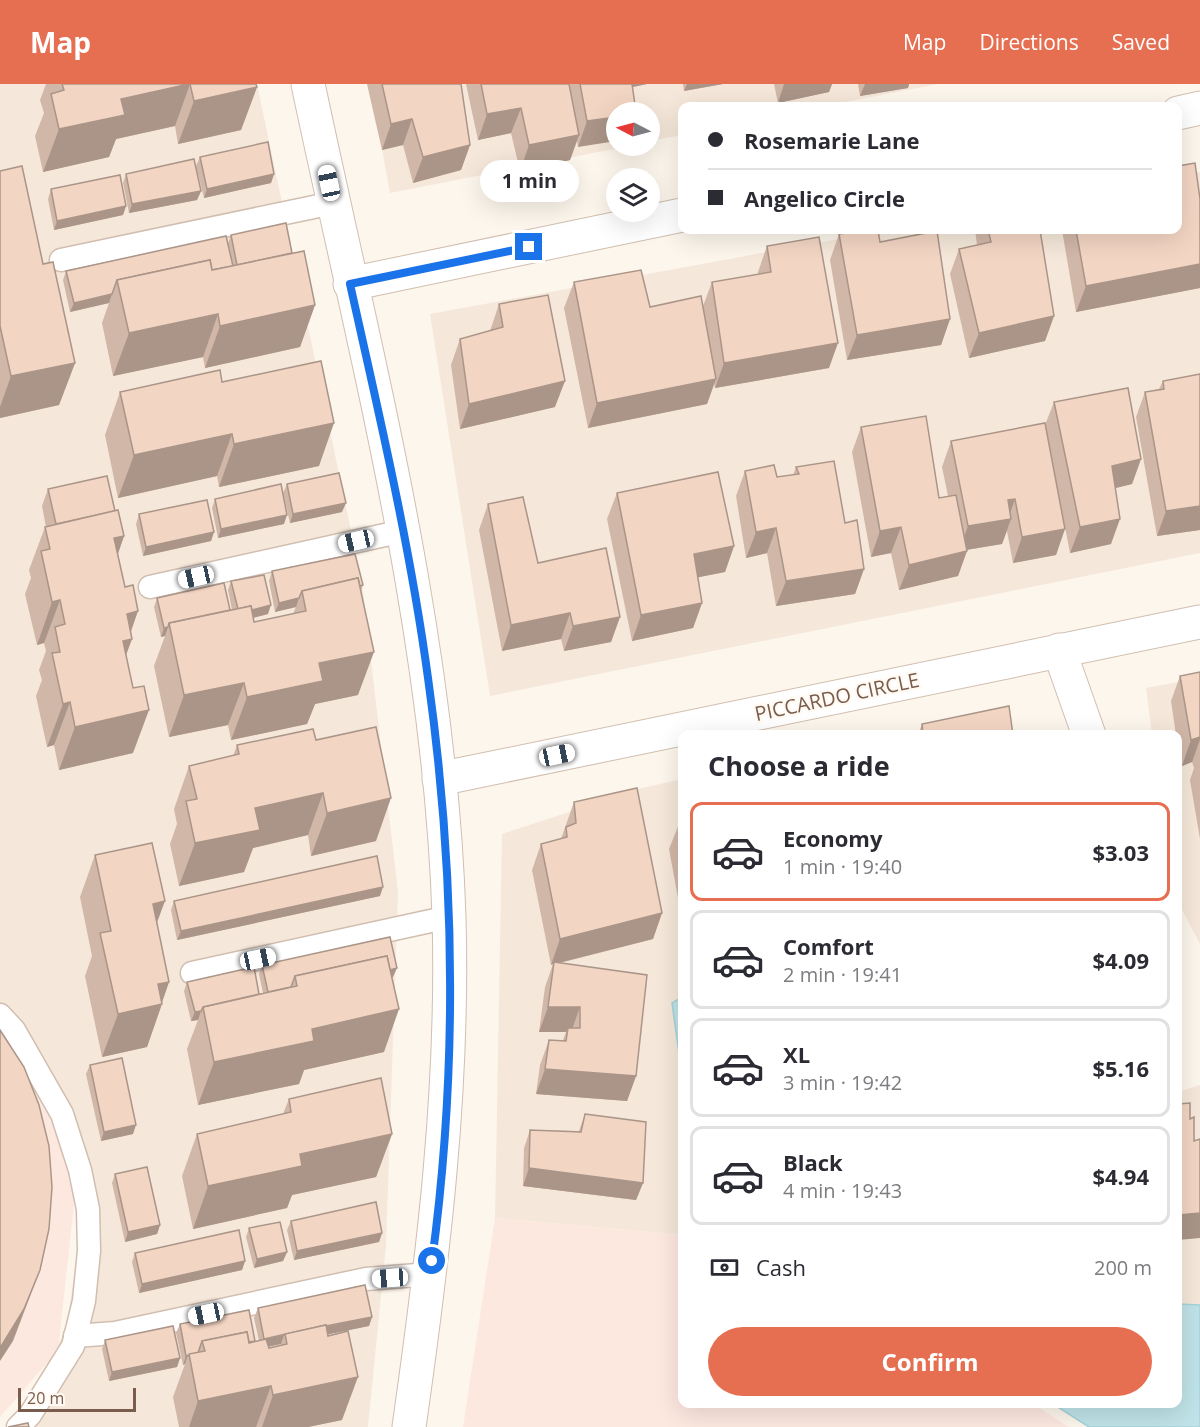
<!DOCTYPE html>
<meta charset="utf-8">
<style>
:root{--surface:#fff;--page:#f2f2f3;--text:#2b2b33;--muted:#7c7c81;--line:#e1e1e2;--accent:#e76f51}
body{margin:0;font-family:"Open Sans",sans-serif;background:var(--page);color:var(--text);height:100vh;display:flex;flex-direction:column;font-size:22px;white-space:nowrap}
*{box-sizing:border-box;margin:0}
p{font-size:20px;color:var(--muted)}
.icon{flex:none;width:33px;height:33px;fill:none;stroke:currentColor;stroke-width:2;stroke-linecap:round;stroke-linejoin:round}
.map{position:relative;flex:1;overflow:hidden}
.side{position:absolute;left:678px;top:646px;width:504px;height:678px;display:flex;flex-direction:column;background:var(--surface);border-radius:12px;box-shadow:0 6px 24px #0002}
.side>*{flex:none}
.banner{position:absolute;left:678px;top:18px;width:504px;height:132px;border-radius:12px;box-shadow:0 6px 24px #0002;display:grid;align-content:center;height:132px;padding:0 30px;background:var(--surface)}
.needle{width:39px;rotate:276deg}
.controls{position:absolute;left:606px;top:18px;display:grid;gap:12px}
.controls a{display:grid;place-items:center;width:54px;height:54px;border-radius:50%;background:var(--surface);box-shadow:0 6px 24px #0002;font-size:30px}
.scale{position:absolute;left:18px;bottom:15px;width:118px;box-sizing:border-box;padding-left:6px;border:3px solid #7a5c4d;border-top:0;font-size:16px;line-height:21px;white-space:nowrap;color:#7a5c4d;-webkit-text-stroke:4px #fffaf3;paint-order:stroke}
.end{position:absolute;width:27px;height:27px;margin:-14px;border:8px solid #1a73e8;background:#fff;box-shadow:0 0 0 3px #fff}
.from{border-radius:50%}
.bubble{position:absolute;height:42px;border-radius:21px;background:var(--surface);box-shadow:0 6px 24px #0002;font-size:20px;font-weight:700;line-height:42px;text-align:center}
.car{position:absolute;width:18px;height:36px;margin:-18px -9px;border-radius:8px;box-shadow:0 0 4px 2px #0007;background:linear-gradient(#fff 24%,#345 0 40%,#fff 0 76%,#345 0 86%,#fff 0)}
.banner b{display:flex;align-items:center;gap:21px;height:57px;font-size:22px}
.banner b+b{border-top:2px solid var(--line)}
.banner i{width:15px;height:15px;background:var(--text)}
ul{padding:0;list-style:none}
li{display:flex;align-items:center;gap:18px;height:99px;margin:0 12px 9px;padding:0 18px;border:3px solid var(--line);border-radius:12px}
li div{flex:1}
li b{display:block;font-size:22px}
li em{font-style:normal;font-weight:700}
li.on{border-color:var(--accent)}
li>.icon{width:54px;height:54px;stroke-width:1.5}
h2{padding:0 30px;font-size:27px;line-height:72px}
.pay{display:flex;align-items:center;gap:15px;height:66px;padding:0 30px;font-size:22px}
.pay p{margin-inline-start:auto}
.cta{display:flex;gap:12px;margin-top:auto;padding:12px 30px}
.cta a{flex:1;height:69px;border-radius:36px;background:var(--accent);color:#fff;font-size:24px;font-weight:700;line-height:69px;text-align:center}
header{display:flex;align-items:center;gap:36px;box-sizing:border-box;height:84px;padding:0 30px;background:var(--accent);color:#fff}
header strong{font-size:28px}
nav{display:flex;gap:33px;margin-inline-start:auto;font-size:21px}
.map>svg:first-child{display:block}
</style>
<header>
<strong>Map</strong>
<nav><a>Map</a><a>Directions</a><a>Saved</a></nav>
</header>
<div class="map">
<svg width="1200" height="1343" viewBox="0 0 1200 1343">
<rect width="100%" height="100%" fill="#fdf6ec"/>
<!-- residential -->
<g fill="#f5e8da">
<polygon points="0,0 257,0 362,499 398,808 386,1161 368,1343 10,1343 66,1246 85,1118 0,923"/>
<polygon points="370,0 938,0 825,22 682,22 682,51 650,57 650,28 616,28 616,62 629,62 390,109"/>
<polygon points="1200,88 1200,469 490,612 430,230 887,146 1178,146 1178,92"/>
<polygon points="1200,594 1200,860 1178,818 1178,651 1152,651 1146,604"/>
<polygon points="682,695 682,1151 495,1134 502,750 642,704"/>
<polygon points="1200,1001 1200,1232 1178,1235 1178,1008"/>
</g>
<!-- commercial -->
<g fill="#fde8e0">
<polygon points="0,923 79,1075 58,1266 0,1333"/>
<polygon points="495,1134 682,1151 682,1320 1033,1320 1069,1343 463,1343"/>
</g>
<!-- water -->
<g fill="#bfe3e8" stroke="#a5d3da" stroke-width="1.5">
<polygon points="682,913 682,991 672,919"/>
<polygon points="1178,1220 1200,1221 1200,1343 1089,1343 1053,1320 1178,1320"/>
</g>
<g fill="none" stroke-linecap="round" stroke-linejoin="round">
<defs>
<g id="service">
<polyline points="61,176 333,119"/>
<polyline points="150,503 403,447"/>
<polyline points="192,889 449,833"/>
<polyline points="0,931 14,946 62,1030 80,1086 88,1125 89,1167 84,1217 73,1262 30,1331 18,1343"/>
<polyline points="75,1252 115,1249 366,1195 430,1190"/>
</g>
<g id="minor">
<polyline points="1178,29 1200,24"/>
<polyline points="350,200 682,131"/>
<polyline points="1059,566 1089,651"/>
<polyline points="439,695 1200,538"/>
</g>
<path id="tertiary" d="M308,0C366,275 440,551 449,833C454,1005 433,1174 409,1343"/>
</defs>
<!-- service casing -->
<use href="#service" stroke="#d1beb0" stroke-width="25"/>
<!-- minor casing -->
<use href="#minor" stroke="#d1beb0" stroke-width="35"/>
<!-- tertiary casing -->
<use href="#tertiary" stroke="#d1beb0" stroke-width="35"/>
<!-- service -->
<use href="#service" stroke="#fff" stroke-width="22"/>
<!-- minor -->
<use href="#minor" stroke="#fff" stroke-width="33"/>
<!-- tertiary -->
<use href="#tertiary" stroke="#fff" stroke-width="33"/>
</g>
<!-- wall -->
<g fill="#d1b7a8" fill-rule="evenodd">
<polygon points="46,0 256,0 257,3 241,46 178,60 175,42 116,55 109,73 43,88 35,52 44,29 40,16"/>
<polygon points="367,0 461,0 470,61 461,86 413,99 403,61 382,66"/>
<polygon points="466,0 647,0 632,3 578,63 577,57 570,76 520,87 511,49 478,56"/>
<polygon points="683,0 723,0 684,7"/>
<polygon points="774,0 832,0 829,8 778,19"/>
<polygon points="858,0 909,0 908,4 860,12"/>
<polygon points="200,73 274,90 271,99 204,114 196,82"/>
<polygon points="0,87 43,180 75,279 59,321 0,334"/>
<polygon points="126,90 201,107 197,116 129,129 123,99"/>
<polygon points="51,105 126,122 123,131 54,146 48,115"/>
<polygon points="1200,115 1200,204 1076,228 1062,146 1178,146"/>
<polygon points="975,146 1040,146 1054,232 1045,257 969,274 950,190 959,165 977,161"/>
<polygon points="839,150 880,158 950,235 941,261 847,276 830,176"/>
<polygon points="231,151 292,169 315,221 300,263 205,284 203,273 113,292 102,239 109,219 70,228 63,196 66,187 228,159"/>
<polygon points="767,162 829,284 715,304 714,299 707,320 588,344 564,224 574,198 650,223 703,222 712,198 758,190 758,188"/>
<polygon points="499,220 555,323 460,345 451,281 460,255 490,247"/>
<polygon points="1200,290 1200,446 1157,452 1136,333 1145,308 1159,305 1163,297"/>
<polygon points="222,298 319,382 219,403 217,392 118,414 105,351 120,308"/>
<polygon points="1054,318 1141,375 1132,400 1116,404 1111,460 1070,469 1065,443 1056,471 1013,479 1007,447 1002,460 967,466 958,492 899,506 891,469 871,473 852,368 861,343 939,414 948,412 942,383 951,357 1045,341"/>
<polygon points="796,383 845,439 864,485 855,510 776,522 767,469 746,474 736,412 745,387 777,393 793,391"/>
<polygon points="287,400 342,428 290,439 283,409"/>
<polygon points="48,405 115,427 124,452 118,470 132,555 126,571 133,669 59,686 54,661 47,663 36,612 42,596 39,586 46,567 44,559 37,561 25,510 31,494 29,486 45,443 46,443 42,422"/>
<polygon points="617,409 734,462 725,488 698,493 702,519 693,544 632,557 607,435"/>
<polygon points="215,415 284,440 218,454 212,424"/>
<polygon points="488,420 538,479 620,533 611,558 564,567 561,555 502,567 479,446"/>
<polygon points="139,430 214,448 211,457 143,472 136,440"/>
<polygon points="272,487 363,501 361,507 358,611 315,620 307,640 231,656 228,641 169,653 154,582 165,552 161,553 154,523 157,514 230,526 232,526 228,506 231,497 268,530 253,534 254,538 293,530 296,523 275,528 269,497"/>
<polygon points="1200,588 1200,755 1190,696 1194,684 1192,678 1182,682 1178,657 1178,651 1176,651 1171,617 1180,592"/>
<polygon points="922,640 1013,651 918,651"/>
<polygon points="316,656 376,757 311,772 308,751 253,764 244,788 179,802 170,760 177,740 174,725 189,682 233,672 237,661"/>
<polygon points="574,718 662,829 653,855 560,879 636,992 627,1017 536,1010 540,981 549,956 563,956 566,948 539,948 545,903 553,880 551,881 532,786 541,760 561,755"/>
<polygon points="682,739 682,836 669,765 679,740"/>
<polygon points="95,771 157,839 169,898 147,963 102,973 85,892 92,872 80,813"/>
<polygon points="380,812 177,856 171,826 174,817"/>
<polygon points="262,881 393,893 392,893 384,968 304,986 299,1000 198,1021 187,965 198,936 191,937 184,907 187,898 259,910 263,909 259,890"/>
<polygon points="90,981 133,1050 101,1057 86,990"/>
<polygon points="289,1015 392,1050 376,1093 292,1111 287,1124 193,1145 182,1092 197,1050 283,1030"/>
<polygon points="585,1030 643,1099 636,1116 523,1102 524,1064 530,1046 579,1047"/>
<polygon points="115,1090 160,1141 157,1150 125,1158 112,1099"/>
<polygon points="291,1137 382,1149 379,1158 294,1176 287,1146"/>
<polygon points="249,1144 287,1168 283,1177 254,1184 246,1153"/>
<polygon points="135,1169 245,1177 242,1186 139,1209 132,1178"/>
<path d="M258,1224L372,1233L369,1242L327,1250L342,1336L308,1343H179L173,1313L185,1280L183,1281L176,1249L180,1240L255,1258L259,1257L254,1234ZM281,1260V1261L269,1264L268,1263Z"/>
<polygon points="105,1256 180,1274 177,1283 109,1297 102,1265"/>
</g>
<!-- shaded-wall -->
<g fill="#aa9588">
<polygon points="190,0 175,42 116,55 109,73 43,88 59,45 121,15"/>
<polygon points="621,0 647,0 619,6"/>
<polygon points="687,0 723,0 684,7"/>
<polygon points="784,0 832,0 829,8 778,19"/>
<polygon points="865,0 909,0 908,4 860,12"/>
<polygon points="257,3 241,46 178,60 194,17"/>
<polygon points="521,24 511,49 478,56 487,30"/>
<polygon points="616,33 616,57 578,63 587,37"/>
<polygon points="412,35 403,61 382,66 391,40"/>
<polygon points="579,51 570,76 520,87 529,61"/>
<polygon points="470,61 461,86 413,99 423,73"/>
<polygon points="274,90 271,99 204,114 207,105"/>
<polygon points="201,107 197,116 129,129 132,120"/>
<polygon points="126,122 123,131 54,146 57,137"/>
<polygon points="1200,180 1200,204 1076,228 1086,202"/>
<polygon points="112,210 109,219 70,228 74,219"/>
<polygon points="315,221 300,263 205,284 220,242"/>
<polygon points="218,230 203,273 113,292 129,249"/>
<polygon points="1054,232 1045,257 969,274 979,249"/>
<polygon points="950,235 941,261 847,276 857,251"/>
<polygon points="838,259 829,284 715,304 724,279"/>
<polygon points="75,279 59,321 0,334 0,323 11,292"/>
<polygon points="716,295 707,320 588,344 597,319"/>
<polygon points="565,297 555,323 460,345 469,320"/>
<polygon points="334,339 319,382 219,403 234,360"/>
<polygon points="232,350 217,392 118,414 134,371"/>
<polygon points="1141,375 1132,400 1103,407 1112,382"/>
<polygon points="1015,415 1008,435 1011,435 1002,460 959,467 968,442 1008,416"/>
<polygon points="346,419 342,428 290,439 293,430"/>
<polygon points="1200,422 1200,446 1157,452 1166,427"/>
<polygon points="287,431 284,440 218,454 221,445"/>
<polygon points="1120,435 1111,460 1070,469 1080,443"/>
<polygon points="901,443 891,469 871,473 880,447"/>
<polygon points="776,444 767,469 746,474 756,448"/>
<polygon points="1065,445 1056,471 1013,479 1022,453"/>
<polygon points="214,448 211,457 143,472 146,463"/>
<polygon points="124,452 109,495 114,454"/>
<polygon points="734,462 725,488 685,496 694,470"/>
<polygon points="967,467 958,492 899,506 909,481"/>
<polygon points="864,485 855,510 776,522 786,497"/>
<polygon points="299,514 296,523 275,528 279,519"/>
<polygon points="60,516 44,559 37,561 52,518"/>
<polygon points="702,519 693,544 632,557 641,531"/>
<polygon points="271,521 268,530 235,538 239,529"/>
<polygon points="138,527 128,556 132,555 116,597 127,530"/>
<polygon points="570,529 561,555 502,567 511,541"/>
<polygon points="620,533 611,558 564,567 573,542"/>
<polygon points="168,543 165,552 161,553 164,544"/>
<polygon points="374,568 358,611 315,620 307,640 231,656 247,613 319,579"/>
<polygon points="244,599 228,641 169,653 184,611"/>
<polygon points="70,618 54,661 47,663 63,620"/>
<polygon points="149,626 133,669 59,686 75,643"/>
<polygon points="1200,653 1200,656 1192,678 1182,682 1191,656"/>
<polygon points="323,709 308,751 253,764 244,788 179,802 195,759 255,724"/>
<polygon points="391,714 376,757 311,772 327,729"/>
<polygon points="383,803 380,812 177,856 181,847"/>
<polygon points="165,817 149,860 153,820"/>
<polygon points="662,829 653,855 554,880 554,878 553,880 551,881 560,855"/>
<polygon points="397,884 393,893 292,916 295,907"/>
<polygon points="169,898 161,921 162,920 147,963 102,973 118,930 158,900"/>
<polygon points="548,923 580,923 571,948 568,944 566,948 539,948"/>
<polygon points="399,925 384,968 304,986 299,1000 198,1021 214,978 312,945"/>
<polygon points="201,927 198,936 191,937 195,928"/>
<polygon points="545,985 636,992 627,1017 536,1010"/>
<polygon points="136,1041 133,1050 101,1057 104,1048"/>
<polygon points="392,1050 376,1093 292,1111 287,1124 193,1145 208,1102 300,1070"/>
<polygon points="529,1084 643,1099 636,1116 523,1102"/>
<polygon points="1200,1129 1200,1154 1178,1156 1178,1131"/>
<polygon points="160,1141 157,1150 125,1158 128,1148"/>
<polygon points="382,1149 379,1158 294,1176 297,1167"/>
<polygon points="287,1168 283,1177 254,1184 257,1175"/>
<polygon points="245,1177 242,1186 139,1209 142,1200"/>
<polygon points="40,1186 13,1257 0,1277 0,1264"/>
<polygon points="372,1233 369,1242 287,1259 285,1251"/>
<polygon points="284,1251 281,1260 261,1264 264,1255"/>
<polygon points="188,1271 185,1280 183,1281 186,1272"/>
<polygon points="180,1274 177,1283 109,1297 112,1288"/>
<polygon points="358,1293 342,1336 308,1343 262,1343 273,1311"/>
<polygon points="271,1302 256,1343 189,1343 198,1317"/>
</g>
<!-- building -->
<g fill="#f3d5c3" stroke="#aa9588" stroke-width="1.5">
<polygon points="62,0 189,0 121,15 125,31 59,45 51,10 64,6"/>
<polygon points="190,0 256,0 257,3 194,17"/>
<polygon points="382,0 461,0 470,61 423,73 412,35 391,40"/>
<polygon points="481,0 569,0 579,51 529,61 521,24 487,30"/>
<polygon points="580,0 632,0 636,28 616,28 616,33 587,37"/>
<polygon points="268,58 274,90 207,105 200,73"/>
<polygon points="194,75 201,107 132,120 126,90"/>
<polygon points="1195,79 1200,115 1200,180 1086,202 1076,146 1178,146 1178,82"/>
<polygon points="22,82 43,180 53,178 75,279 11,292 0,242 0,87"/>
<polygon points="120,91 126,122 57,137 51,105"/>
<polygon points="286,139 292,169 237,181 231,151"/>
<polygon points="864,146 878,146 880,158 937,147 950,235 857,251 839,150"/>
<polygon points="988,146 1040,146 1054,232 979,249 959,165 991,158"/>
<polygon points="226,152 233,182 212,186 210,176 117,196 112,210 74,219 66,187"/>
<polygon points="819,153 838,259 724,279 712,198 771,188 767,162"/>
<polygon points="304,167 315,221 220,242 218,230 129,249 117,196 210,176 212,186"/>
<polygon points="641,186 650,223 701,212 716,295 597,319 574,198"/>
<polygon points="548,211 565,297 469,320 460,255 503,243 499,220"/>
<polygon points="321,277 334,339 234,360 232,350 134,371 120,308 220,286 222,298"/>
<polygon points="1200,290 1200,422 1166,427 1145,308 1164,305 1163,297"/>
<polygon points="1128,304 1141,375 1112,382 1120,435 1080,443 1054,318"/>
<polygon points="926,332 939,414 956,411 967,467 909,481 901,443 880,447 861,343"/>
<polygon points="1045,339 1065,445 1022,453 1015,415 1008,416 1011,435 968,442 951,357"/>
<polygon points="834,377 845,439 857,436 864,485 786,497 776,444 756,448 745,387 774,381 777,393 799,390 796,383"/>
<polygon points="718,388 734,462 694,470 702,519 641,531 617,409"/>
<polygon points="339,389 346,419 293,430 287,400"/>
<polygon points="107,392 115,427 56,440 48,405"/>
<polygon points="281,400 287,431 221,445 215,415"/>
<polygon points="523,413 538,479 606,464 620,533 573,542 570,529 511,541 488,420"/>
<polygon points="207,416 214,448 146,463 139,430"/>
<polygon points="118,426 124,452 114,454 125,503 133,501 138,527 127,530 132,555 123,557 133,604 144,602 149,626 75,643 70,618 63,620 52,569 60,568 55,543 65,540 60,516 52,518 41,467 50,465 45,443"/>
<polygon points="355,470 363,501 360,502 358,494 302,507 299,514 279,519 272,487"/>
<polygon points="264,491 271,521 252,526 251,522 238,525 231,497"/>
<polygon points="358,494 374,568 319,579 323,597 247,613 244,599 184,611 169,539 251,522 254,538 306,527 302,507"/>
<polygon points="224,499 230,526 169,539 168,543 164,544 157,514"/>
<polygon points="1200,588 1200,653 1191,656 1180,592"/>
<polygon points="1009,622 1013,651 923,651 922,640"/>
<polygon points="376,643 391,714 327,729 323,709 255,724 260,746 195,759 186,717 197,715 189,682 239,670 237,661 313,645 316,656"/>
<polygon points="637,704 662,829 560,855 541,760 567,753 566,743 576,739 574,718"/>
<polygon points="682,739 682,762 679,740"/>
<polygon points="152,759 165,817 153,820 169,898 158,900 162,920 118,930 100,849 111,847 95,771"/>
<polygon points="377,772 383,803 181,847 174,817"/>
<polygon points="390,853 397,884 390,886 387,872 295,892 291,903 268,908 262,881"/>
<polygon points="387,872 399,925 312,945 314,957 214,978 203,923 297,902 295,892"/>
<polygon points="554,878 647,891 636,992 545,985 549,956 566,957 568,944 580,944 580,923 548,923"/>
<polygon points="254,883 259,910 203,923 201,927 195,928 187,898"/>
<polygon points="0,946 24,983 39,1021 49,1062 52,1103 49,1145 40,1186 24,1225 0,1264"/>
<polygon points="122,974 136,1041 104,1048 90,981"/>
<polygon points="381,994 392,1050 300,1070 302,1082 208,1102 197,1050 291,1028 289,1015"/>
<polygon points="1190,1019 1190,1035 1194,1033 1194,1057 1200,1055 1200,1129 1178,1131 1178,1020"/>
<polygon points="585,1030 646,1038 643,1099 529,1084 530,1046 581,1048"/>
<polygon points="147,1083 160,1141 128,1148 115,1090"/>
<polygon points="376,1118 382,1149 297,1167 291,1137"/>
<polygon points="280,1138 287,1168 257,1175 249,1144"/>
<polygon points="239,1146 245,1177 142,1200 135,1169"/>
<polygon points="365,1201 372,1233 326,1242 326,1241 264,1255 258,1224"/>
<polygon points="249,1226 255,1257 249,1258 247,1248 202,1257 198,1269 186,1272 180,1240"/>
<polygon points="326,1241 328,1252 348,1247 358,1293 273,1311 271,1302 198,1317 189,1270 205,1267 202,1257 247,1248 249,1259 266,1255 269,1264 287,1260 285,1250"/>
<polygon points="173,1242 180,1274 112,1288 105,1256"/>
<polygon points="28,1339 29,1343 8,1343"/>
</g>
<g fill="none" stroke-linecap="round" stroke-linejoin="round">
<!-- route -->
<path stroke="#1a73e8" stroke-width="8" d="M432,1177C458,984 455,786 428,594C410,461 379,330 350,200L529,163"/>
</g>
<g text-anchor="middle" stroke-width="5" stroke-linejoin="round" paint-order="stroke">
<!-- street labels -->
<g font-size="20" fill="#7a5c4d" stroke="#fffaf3">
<text transform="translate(837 613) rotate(-12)" y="7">PICCARDO CIRCLE</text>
</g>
</g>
</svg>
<div class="controls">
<a><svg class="needle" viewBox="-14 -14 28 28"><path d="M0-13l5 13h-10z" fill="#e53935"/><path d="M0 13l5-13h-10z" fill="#7c7c81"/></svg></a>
<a><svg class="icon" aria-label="layers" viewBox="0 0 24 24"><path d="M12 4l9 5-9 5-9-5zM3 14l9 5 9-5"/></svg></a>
</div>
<div class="scale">20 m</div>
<i class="end from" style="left:432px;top:1177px"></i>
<i class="end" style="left:529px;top:163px"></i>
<div class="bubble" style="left:480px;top:76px;width:99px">1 min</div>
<i class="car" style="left:329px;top:99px;rotate:348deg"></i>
<i class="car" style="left:356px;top:457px;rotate:257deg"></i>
<i class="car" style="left:196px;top:493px;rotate:257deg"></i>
<i class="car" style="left:557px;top:671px;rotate:78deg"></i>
<i class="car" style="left:258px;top:875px;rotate:78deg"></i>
<i class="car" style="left:390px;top:1194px;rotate:266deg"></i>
<i class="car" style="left:206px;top:1230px;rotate:258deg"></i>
<div class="banner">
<b><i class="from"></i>Rosemarie Lane</b>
<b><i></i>Angelico Circle</b>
</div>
<section class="side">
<h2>Choose a ride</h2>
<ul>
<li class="on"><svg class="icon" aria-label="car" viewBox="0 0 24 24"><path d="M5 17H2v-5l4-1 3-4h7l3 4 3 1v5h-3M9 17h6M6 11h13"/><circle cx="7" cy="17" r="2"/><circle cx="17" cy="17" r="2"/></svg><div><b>Economy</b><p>1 min · 19:40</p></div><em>$3.03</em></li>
<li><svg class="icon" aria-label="car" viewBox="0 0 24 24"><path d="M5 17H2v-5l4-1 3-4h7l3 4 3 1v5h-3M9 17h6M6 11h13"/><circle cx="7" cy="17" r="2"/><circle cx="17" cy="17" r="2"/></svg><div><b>Comfort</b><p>2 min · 19:41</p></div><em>$4.09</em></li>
<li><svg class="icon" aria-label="car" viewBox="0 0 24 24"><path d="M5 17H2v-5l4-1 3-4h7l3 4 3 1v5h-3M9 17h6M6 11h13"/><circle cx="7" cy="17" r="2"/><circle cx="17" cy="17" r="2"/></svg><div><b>XL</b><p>3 min · 19:42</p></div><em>$5.16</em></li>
<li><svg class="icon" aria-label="car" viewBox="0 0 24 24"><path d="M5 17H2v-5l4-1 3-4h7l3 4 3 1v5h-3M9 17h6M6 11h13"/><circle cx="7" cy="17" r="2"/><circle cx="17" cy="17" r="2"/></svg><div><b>Black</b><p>4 min · 19:43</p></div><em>$4.94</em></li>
</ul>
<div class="pay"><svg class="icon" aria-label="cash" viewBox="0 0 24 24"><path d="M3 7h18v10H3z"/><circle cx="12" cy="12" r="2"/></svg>Cash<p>200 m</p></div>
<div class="cta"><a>Confirm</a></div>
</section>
</div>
